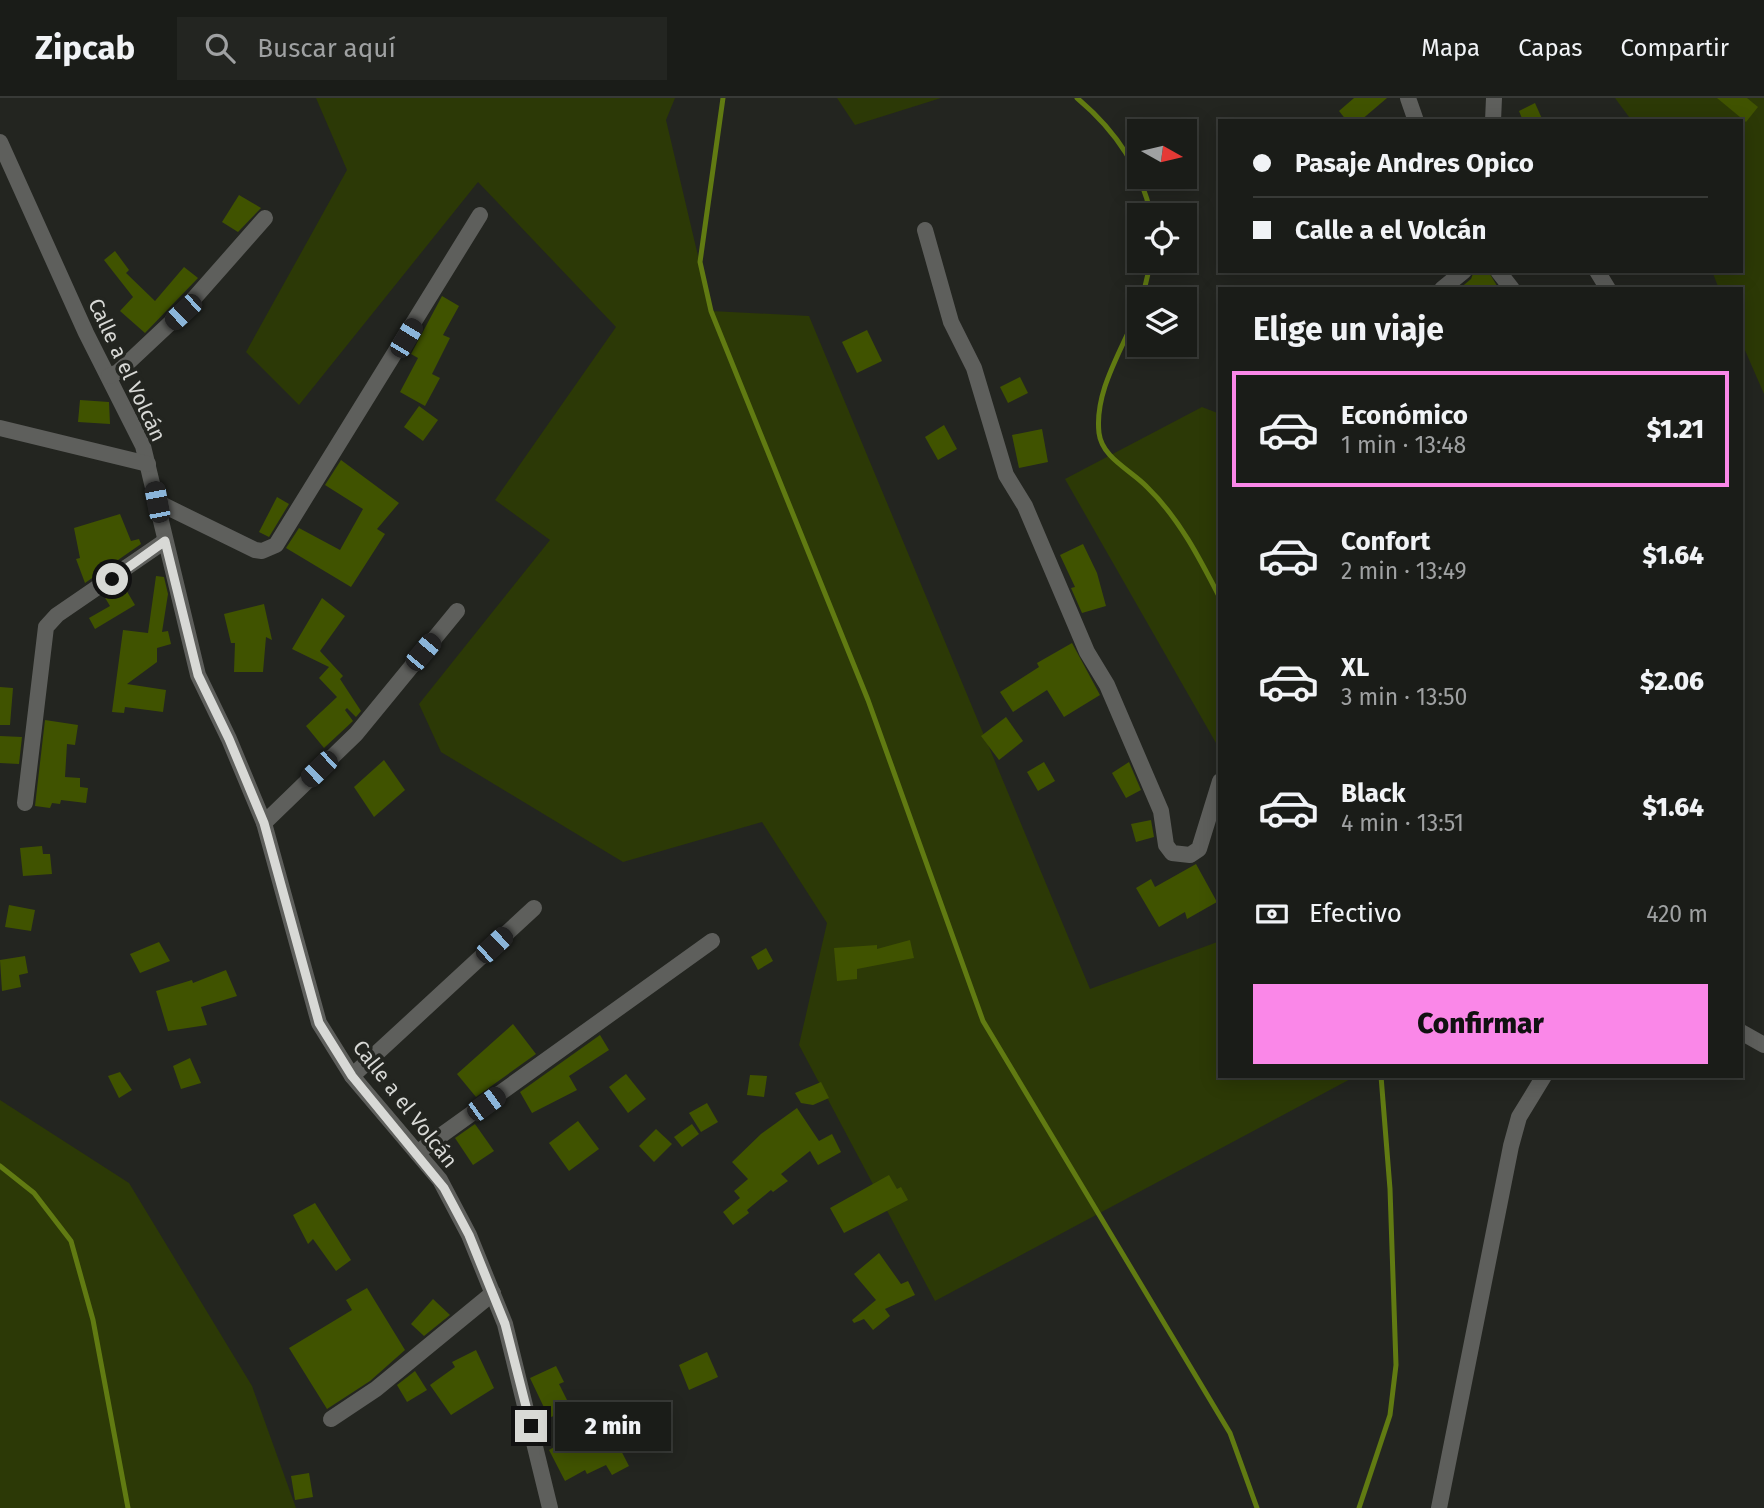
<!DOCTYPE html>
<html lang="es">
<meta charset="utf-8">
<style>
:root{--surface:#1a1c18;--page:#232521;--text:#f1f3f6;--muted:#9fa1a2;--line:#383a37;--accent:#fa87e8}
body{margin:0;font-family:"Fira Sans",sans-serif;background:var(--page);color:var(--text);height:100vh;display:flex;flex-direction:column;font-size:26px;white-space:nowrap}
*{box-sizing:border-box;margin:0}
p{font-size:23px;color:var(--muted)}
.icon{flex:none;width:38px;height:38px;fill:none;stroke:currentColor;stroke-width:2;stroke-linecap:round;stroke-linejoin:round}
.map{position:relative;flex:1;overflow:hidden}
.side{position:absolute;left:1218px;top:189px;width:525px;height:791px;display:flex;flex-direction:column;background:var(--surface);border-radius:0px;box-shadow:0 4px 18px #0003,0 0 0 2px var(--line)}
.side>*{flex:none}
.guide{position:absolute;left:1218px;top:21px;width:525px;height:154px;border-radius:0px;box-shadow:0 4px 18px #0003,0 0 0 2px var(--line);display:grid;align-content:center;height:154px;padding:0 35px;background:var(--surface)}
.needle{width:46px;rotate:98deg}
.controls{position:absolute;left:1127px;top:21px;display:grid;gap:14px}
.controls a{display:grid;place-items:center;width:70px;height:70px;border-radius:0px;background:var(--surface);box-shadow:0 4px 18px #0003,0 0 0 2px var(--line);font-size:35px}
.end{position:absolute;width:32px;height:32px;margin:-16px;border:9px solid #d8d9d6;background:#111;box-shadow:0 0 0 4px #111}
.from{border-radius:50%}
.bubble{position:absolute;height:49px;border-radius:0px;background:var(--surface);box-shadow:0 4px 18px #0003,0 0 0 2px var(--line);font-size:23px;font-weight:800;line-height:49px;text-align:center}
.car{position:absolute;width:21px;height:42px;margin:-21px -10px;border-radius:9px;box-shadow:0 0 5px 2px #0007;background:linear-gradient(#222 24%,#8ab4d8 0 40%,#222 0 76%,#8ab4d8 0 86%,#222 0)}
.guide b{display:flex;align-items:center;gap:24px;height:66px;font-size:26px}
.guide b+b{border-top:2px solid var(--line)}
.guide i{width:18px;height:18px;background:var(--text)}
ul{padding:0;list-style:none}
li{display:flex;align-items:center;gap:21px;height:116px;margin:0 14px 10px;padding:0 21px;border:4px solid transparent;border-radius:0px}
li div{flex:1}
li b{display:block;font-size:26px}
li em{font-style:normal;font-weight:800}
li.on{border-color:var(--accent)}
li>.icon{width:63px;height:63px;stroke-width:1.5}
h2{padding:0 35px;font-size:32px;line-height:84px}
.pay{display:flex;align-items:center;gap:18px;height:77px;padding:0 35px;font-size:26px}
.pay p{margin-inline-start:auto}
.primary-button{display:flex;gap:14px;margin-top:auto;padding:14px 35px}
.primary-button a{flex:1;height:80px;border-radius:0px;background:var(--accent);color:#111;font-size:28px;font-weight:800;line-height:80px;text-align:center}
header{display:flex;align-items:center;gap:42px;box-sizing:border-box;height:98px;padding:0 35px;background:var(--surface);border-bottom:2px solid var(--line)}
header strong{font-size:33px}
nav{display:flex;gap:38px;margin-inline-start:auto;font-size:24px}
.search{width:490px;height:63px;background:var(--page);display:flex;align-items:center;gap:18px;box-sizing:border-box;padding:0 24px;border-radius:0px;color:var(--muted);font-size:26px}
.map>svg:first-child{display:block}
</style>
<header>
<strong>Zipcab</strong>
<div class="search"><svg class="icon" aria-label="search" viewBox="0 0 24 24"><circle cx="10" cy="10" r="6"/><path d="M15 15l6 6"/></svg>Buscar aquí</div>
<nav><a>Mapa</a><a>Capas</a><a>Compartir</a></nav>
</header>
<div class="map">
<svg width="1764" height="1410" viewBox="0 0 1764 1410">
<rect width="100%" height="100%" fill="#232520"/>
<!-- green -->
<g fill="#2c3906">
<polygon points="316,0 675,0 666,22 711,213 809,218 1090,891 1220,843 1220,978 1356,978 935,1203 799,947 827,825 762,724 623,764 441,654 419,606 550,442 495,402 616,229 478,84 299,307 246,254 347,72"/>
<polygon points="837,0 941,0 855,27"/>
<polygon points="1615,0 1764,0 1764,296 1741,243 1741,191 1719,191 1712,173 1741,173 1741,23 1632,23"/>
<polygon points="1202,309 1220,316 1220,652 1065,381"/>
<polygon points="0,1002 129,1085 252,1288 296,1410 0,1410"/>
</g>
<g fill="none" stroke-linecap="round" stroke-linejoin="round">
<!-- stream -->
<g stroke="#617b12" stroke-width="5">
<polyline points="723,0 700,164 711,213 868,602 983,923 1230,1335 1257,1410"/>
<path d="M1077,0C1114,31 1141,69 1151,117"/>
<polyline points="1142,201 1151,163"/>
<path d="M1139,209C1125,248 1094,291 1099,335C1102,360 1131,372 1147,389C1179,420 1200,461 1220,500"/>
<polyline points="0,1068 34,1095 71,1143 93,1222 128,1410"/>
<polyline points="1359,1410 1390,1317 1396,1267 1390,1091 1381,978"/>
</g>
</g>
<!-- building -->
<g fill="#405300">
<polygon points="1354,0 1387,0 1360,23 1347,23 1339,13"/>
<polygon points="1717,0 1747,0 1758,9 1746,24"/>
<polygon points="1535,5 1543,23 1523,23 1519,13"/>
<polygon points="239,97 261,110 238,134 222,124"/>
<polygon points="115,153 129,172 126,175 155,203 184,169 198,180 145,235 120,213 133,199 104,162"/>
<polygon points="1474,173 1488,173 1499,191 1459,191 1471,181"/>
<polygon points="442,198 459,208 443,237 450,240 432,276 440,280 425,308 400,294 418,260 411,256"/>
<polygon points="867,232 882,263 857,275 842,244"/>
<polygon points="1020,279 1028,295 1008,305 1000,289"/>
<polygon points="80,302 109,304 110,326 78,324"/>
<polygon points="419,308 438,322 423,343 404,329"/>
<polygon points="944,327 957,351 938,362 925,339"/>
<polygon points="1042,331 1048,364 1019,370 1012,337"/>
<polygon points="341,362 399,405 377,431 385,436 351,489 286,450 299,430 340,452 363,411 325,387"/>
<polygon points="277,399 289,406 269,439 259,434"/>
<polygon points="120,416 131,443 139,441 141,446 85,485 76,461 80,460 74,430"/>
<polygon points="1083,446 1097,475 1106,508 1082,515 1071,490 1075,489 1060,457"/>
<polygon points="156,478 164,479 168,496 162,534 168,533 171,546 157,550 157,564 127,586 166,592 163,614 125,609 124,615 112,614 123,532 148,535"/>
<polygon points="122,485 135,507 95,531 89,520 110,508 104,498"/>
<polygon points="322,500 345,518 320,553 343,578 340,581 361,613 356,619 347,610 345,612 353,623 324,650 306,628 337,599 319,580 329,569 292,551"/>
<polygon points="264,506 272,542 266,539 263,574 234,574 235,545 231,545 224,516"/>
<polygon points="1072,545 1100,597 1064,619 1047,592 1013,614 1000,594 1039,569 1037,565"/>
<polygon points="0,589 13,590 10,627 0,627"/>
<polygon points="1006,619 1023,643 999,662 981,638"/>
<polygon points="45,622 78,627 75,647 67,646 65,679 80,680 80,689 88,690 86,705 61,702 60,706 52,705 50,710 35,708"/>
<polygon points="0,638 22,639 19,666 0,665"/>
<polygon points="384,662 405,692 374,719 354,689"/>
<polygon points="1044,664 1055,683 1038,693 1027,674"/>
<polygon points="1129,664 1141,692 1126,700 1112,675"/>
<polygon points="1151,722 1154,739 1136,744 1131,726"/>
<polygon points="42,748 43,756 50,756 52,776 23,778 20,750"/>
<polygon points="1196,766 1217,804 1187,821 1185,814 1159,829 1136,790 1151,781 1155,789"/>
<polygon points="9,807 35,812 31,833 5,829"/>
<polygon points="910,842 914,860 857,871 857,881 837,883 834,850 877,847 877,851"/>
<polygon points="159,844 170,863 140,875 130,856"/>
<polygon points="766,850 773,863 758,872 751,859"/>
<polygon points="25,858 28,875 19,877 21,889 2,893 0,862"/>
<polygon points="226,872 237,898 201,909 207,927 168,933 156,893 192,882 193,885"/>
<polygon points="513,926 536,956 476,999 457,976"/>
<polygon points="600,937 609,952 569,978 577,992 532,1015 520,994"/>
<polygon points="190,960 201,985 181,991 173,968"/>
<polygon points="120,974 132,992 119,1000 108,978"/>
<polygon points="626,976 646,1001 628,1015 609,989"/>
<polygon points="750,977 767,978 764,999 747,997"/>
<polygon points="821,984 829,1000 813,1007 801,1005 795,995"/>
<polygon points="707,1005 718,1024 701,1034 689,1015"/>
<polygon points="797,1010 819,1043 832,1036 841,1054 818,1067 810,1053 781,1076 788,1083 773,1094 771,1092 747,1112 749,1115 733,1127 723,1114 740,1100 734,1093 748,1081 732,1064 761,1036"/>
<polygon points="578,1023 599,1051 569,1073 549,1045"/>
<polygon points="475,1026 494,1053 473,1067 455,1040"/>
<polygon points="692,1026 699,1036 682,1049 674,1039"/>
<polygon points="656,1031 672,1046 654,1064 639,1048"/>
<polygon points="889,1077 897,1091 901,1089 908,1102 844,1135 830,1110"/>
<polygon points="315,1105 351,1162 336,1173 313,1141 308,1146 293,1117"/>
<polygon points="879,1155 901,1186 908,1183 915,1197 885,1211 890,1218 873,1232 864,1221 854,1225 852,1222 876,1202 854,1176"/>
<polygon points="367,1190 405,1252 370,1283 327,1311 289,1250 352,1212 346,1202"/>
<polygon points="433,1201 450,1217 424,1238 411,1226"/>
<polygon points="476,1252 494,1290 451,1317 430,1287 455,1269 452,1264"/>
<polygon points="707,1254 718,1279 689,1292 679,1267"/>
<polygon points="556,1268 564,1284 559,1286 571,1310 549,1320 530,1280"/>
<polygon points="415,1273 427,1292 407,1304 397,1287"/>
<polygon points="586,1331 595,1347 613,1337 629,1368 612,1377 606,1367 587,1376 585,1372 565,1383 549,1352"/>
<polygon points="309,1375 313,1399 295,1402 291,1378"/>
</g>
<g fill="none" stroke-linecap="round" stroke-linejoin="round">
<!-- street -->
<g stroke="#5e5f5c" stroke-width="16">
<polyline points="1408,0 1416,23"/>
<polyline points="1493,23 1494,0"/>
<polyline points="0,44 86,235 143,348 198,577 229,641 264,725 319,925 352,978 440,1082 469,1137 505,1226 550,1410"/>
<polyline points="925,132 951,224 974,270 1006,377 1025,408 1087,554 1107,587 1161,713 1166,747 1172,755 1190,757 1199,751 1220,683"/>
<polyline points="1498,173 1512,191"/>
<polyline points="1597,173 1608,191"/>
<polyline points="1442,191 1464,173"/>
<polyline points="109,278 118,274 182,214 265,120"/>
<polyline points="0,330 148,366"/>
<polyline points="157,404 255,452 262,453 276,447 480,117"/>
<polyline points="25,705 46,529 57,517 165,443"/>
<polyline points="264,725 356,636 457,513"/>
<polyline points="1741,934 1764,947"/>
<polyline points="352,978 534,810"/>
<polyline points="418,1054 712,843"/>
<polyline points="331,1321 376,1291 493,1195"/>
<polyline points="1439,1410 1511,1048 1519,1019 1544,978"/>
</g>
</g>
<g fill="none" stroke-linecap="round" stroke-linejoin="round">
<!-- route -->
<polyline stroke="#d8d9d6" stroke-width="9" points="112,481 165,443 198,577 229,641 264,725 319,925 352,978 444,1090 469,1137 505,1226 531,1328"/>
</g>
<g text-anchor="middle" stroke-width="7" stroke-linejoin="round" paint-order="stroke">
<!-- street labels -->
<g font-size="21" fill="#d8d9d6" stroke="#232520">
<text transform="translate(127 272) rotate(65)" y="7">Calle a el Volcán</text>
<text transform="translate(405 1006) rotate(52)" y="7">Calle a el Volcán</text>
</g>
</g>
</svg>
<div class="controls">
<a><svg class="needle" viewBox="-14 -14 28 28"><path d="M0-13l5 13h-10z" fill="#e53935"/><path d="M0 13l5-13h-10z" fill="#9fa1a2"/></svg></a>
<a><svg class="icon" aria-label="locate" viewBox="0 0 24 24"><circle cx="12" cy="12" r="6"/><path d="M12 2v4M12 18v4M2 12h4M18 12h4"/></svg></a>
<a><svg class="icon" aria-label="layers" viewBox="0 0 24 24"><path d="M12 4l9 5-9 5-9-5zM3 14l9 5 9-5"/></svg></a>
</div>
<i class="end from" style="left:112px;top:481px"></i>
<i class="end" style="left:531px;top:1328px"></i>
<div class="bubble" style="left:555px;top:1304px;width:116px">2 min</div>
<i class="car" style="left:183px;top:214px;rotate:227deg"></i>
<i class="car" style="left:406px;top:240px;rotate:31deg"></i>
<i class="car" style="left:157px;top:404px;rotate:349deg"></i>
<i class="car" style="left:423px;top:554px;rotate:40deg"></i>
<i class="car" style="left:319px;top:671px;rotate:226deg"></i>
<i class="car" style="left:494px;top:847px;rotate:47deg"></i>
<i class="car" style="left:486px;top:1006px;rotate:54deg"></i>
<div class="guide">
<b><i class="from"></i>Pasaje Andres Opico</b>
<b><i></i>Calle a el Volcán</b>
</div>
<section class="side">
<h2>Elige un viaje</h2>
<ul>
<li class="on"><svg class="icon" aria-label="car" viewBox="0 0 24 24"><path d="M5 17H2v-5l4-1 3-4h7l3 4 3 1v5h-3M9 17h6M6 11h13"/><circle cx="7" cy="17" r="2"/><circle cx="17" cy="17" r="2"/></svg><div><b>Económico</b><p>1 min · 13:48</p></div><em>$1.21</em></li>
<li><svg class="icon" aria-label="car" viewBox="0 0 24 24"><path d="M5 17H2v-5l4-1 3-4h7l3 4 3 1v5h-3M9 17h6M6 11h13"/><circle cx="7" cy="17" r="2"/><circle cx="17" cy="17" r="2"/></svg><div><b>Confort</b><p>2 min · 13:49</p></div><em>$1.64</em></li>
<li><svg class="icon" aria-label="car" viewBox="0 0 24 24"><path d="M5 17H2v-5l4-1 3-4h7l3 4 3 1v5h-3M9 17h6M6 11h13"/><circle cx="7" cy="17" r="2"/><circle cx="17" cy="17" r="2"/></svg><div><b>XL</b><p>3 min · 13:50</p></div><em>$2.06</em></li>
<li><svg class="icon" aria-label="car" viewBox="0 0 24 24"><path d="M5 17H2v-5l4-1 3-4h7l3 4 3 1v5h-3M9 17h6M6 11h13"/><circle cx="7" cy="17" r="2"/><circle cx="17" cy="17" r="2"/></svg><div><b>Black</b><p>4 min · 13:51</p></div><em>$1.64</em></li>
</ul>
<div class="pay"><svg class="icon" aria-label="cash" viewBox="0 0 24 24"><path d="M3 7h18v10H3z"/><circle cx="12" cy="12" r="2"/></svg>Efectivo<p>420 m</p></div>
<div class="primary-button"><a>Confirmar</a></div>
</section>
</div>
